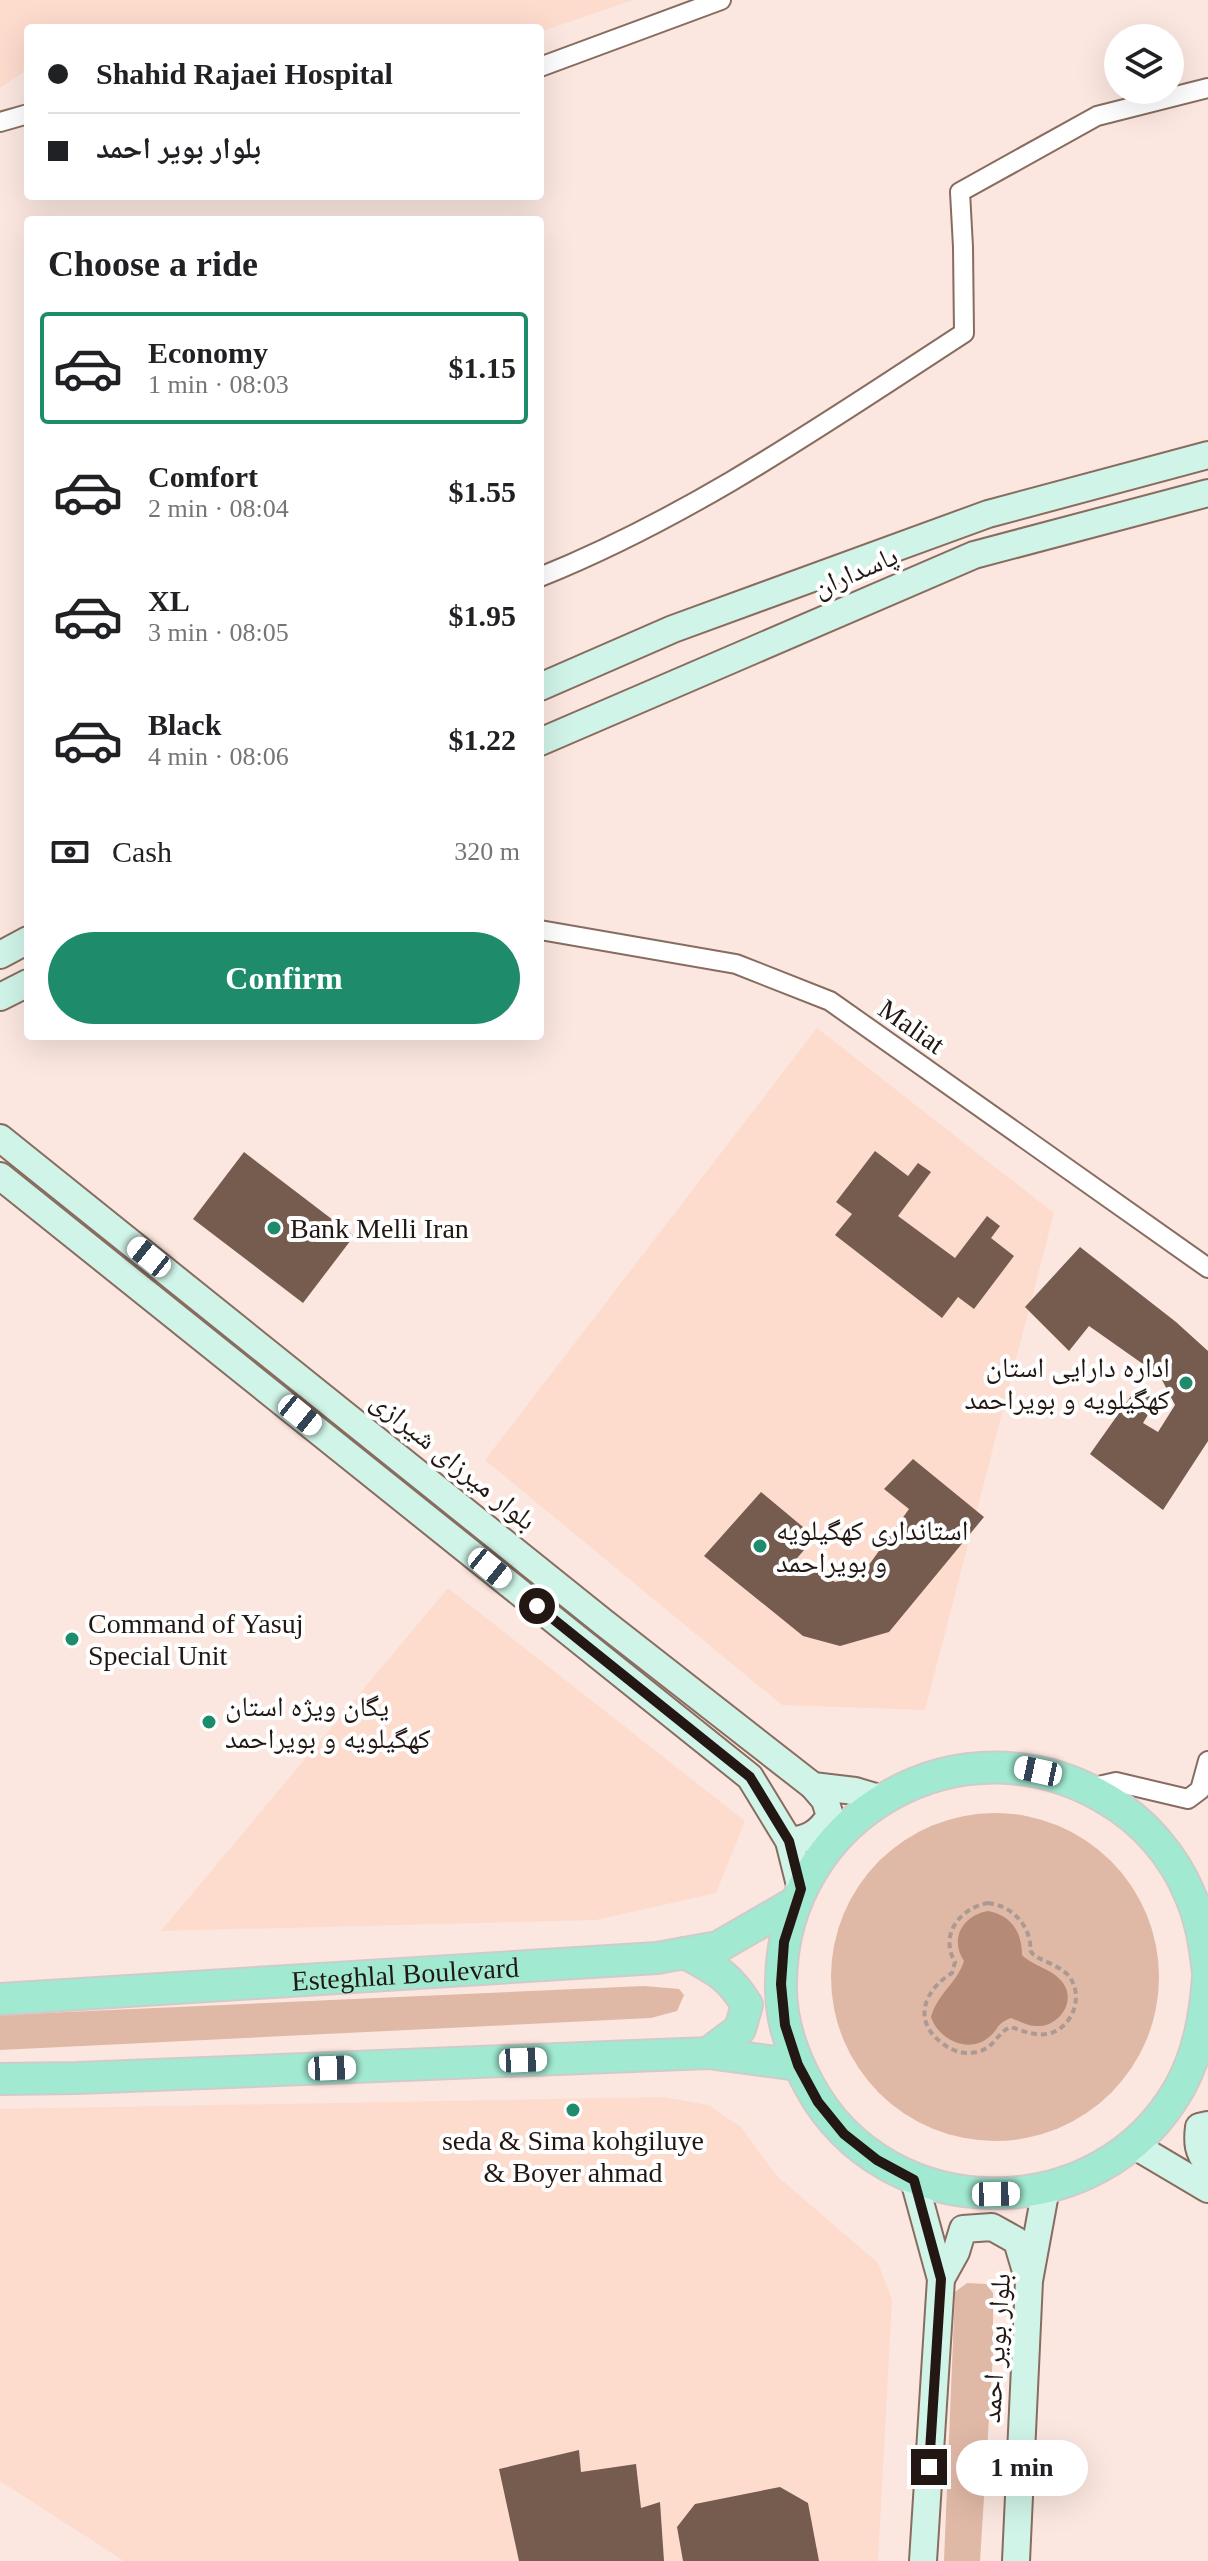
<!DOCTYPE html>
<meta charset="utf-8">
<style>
:root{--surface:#fff;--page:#f6f6f6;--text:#202124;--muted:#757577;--line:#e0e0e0;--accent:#1e8c6b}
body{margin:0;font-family:"Times New Roman","Noto Naskh Arabic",serif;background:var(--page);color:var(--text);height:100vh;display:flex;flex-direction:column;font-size:30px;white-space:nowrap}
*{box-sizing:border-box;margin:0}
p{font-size:26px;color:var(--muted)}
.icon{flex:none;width:44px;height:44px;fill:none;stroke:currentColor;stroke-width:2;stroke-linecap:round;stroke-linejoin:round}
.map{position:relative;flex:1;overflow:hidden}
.drawer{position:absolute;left:24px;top:216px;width:520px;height:824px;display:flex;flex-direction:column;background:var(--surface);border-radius:8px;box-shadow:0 8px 32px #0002}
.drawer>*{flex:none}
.guide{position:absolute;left:24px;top:24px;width:520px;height:176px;border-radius:8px;box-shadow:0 8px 32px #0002;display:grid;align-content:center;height:176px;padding:0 24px;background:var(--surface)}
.controls{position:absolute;left:1104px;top:24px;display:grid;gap:16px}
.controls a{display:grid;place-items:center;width:80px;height:80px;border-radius:50%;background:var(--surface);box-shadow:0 8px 32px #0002;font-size:40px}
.end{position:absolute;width:36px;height:36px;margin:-18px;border:10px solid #221712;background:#fff;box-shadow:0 0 0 4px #fff}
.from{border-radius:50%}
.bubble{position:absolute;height:56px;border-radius:28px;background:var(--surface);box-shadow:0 8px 32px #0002;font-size:26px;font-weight:700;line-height:56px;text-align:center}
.car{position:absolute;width:24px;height:48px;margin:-24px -12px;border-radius:10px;box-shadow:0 0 6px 2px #0007;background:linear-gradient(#fff 24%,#345 0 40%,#fff 0 76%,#345 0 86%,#fff 0)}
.guide b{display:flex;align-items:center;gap:28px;height:76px;font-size:30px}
.guide b+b{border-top:2px solid var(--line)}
.guide i{width:20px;height:20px;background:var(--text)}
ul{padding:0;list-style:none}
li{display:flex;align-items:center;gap:24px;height:112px;margin:0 16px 12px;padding:0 8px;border:4px solid transparent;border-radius:8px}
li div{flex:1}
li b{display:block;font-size:30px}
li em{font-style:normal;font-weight:700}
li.active{border-color:var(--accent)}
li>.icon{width:72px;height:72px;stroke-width:1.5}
h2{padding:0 24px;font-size:36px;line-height:96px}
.pay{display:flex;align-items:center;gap:20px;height:88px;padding:0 24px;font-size:30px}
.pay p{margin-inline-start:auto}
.primary-button{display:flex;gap:16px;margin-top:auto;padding:16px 24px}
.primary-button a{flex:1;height:92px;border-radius:48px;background:var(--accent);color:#fff;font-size:32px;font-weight:700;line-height:92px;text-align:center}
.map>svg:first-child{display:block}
</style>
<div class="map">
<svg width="1208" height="2561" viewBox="0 0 1208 2561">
<rect width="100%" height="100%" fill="#fbe7df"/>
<!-- built -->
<g fill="#fddcce">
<polygon points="0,0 633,0 540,32 540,28 28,28 28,69 0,88"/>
<polygon points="817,1028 1054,1213 925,1710 782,1705 485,1460"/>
<polygon points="448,1588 745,1821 716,1893 596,1920 161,1931"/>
<polygon points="664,2097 708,2105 741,2127 776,2175 878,2263 892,2300 878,2561 124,2561 0,2481 0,2109"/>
</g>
<!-- green -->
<g fill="#e0b8a6">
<circle cx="995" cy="1977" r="164"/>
<polygon points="644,1986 679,1989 684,1995 677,2011 651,2018 0,2050 0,2015"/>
<polygon points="967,2283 986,2284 993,2293 993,2355 980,2561 944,2561 955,2292"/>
</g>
<!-- water -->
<path fill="#b58a77" d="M988,1911C1011,1915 1022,1932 1022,1955C1034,1967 1052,1968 1063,1983C1077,2002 1058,2028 1036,2026C1027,2026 1019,2021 1011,2018C994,2025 1000,2029 988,2038C968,2054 938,2039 931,2017C938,1993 957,1983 964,1961C949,1939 963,1915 988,1911Z"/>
<!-- building -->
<g fill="#765b4f">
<polygon points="875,1151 908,1176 918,1163 931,1172 898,1216 955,1258 987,1216 1000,1226 991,1238 1014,1256 974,1309 958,1297 942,1318 835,1235 852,1214 836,1202"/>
<polygon points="244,1152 354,1236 303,1303 193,1219"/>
<polygon points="1080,1247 1176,1322 1208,1351 1208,1441 1163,1510 1090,1454 1136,1389 1157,1400 1143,1423 1158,1432 1175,1405 1160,1376 1089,1326 1069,1351 1025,1307"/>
<polygon points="913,1459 984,1517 889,1632 840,1646 803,1636 704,1556 761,1492 815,1537 793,1563 811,1562 835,1582 861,1576 909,1509 884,1489"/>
<polygon points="579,2450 581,2472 636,2464 641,2508 660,2502 664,2561 519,2561 499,2469"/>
<polygon points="780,2487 808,2503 819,2561 683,2561 677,2527 695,2504"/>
</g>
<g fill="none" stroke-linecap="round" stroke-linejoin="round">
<defs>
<g id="minor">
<polyline points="540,67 721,0"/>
<polyline points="0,122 28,114"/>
<path d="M540,577C692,516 827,422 964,333L963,247L960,192L1097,116L1208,88"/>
<polyline points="540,930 736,964 830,1001 1208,1268"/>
<polyline points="1090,1788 1116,1782 1188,1799 1200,1790 1208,1761"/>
</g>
<g id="secondary">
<polyline points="540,687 673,629 988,514 1208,455"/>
<polyline points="540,742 974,555 1208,493"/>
<polyline points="0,955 28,940"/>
<polyline points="0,997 28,983"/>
<polyline points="0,1138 603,1622 813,1786 855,1791 882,1799"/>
<polyline points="0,1176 750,1777 789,1841 801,1889"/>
<path d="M789,1841C809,1839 819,1833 830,1816L825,1800L813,1786"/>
<path d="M1208,2125L1199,2127C1197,2143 1198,2152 1208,2165"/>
<polyline points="1132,2144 1208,2189"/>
<polyline points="914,2180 941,2279 923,2561"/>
<polyline points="941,2279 956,2252 963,2229 992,2227 1017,2241 1028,2278"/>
<polyline points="1016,2561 1029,2281 1046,2188"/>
</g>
<g id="primary">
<path d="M685,1953C716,1970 728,1974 747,2005L740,2029L708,2053"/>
<path d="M1208,1973C1205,1946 1201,1920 1190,1895C1174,1856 1144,1821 1108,1800C964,1712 782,1813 781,1983C780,2018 792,2054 809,2085C886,2228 1100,2230 1180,2087C1199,2052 1205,2016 1208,1977"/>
<path id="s1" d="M0,1999L657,1958L718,1947L796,1902"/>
<polyline points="0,2079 77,2078 708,2053 798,2065"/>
</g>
</defs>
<!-- minor casing -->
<use href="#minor" stroke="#886c60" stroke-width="22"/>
<!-- secondary casing -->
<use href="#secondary" stroke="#886c60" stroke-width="30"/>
<!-- primary casing -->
<use href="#primary" stroke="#cecccb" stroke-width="34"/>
<!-- path -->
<path stroke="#ab9a93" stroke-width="4" stroke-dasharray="6 4" stroke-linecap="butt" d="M988,1903C1008,1905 1026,1920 1030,1942C1031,1949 1028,1948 1032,1953C1036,1959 1059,1965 1068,1975C1085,1995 1073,2029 1047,2034C1034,2036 1023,2031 1011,2027C997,2032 995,2048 977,2052C964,2055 952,2051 942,2043C912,2021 924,1990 952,1973L955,1962C939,1935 960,1908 988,1903Z"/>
<!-- minor -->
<use href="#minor" stroke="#fff" stroke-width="18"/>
<!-- secondary -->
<use href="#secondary" stroke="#d0f4e8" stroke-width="26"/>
<!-- primary -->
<use href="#primary" stroke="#a1ead1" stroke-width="30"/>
</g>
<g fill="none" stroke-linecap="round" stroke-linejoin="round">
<!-- route -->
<polyline stroke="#221712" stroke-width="10" points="537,1606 750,1777 789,1841 801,1889 784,1942 781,1984 785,2025 798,2065 818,2102 844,2134 877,2160 914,2180 941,2279 929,2467"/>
</g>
<!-- markers -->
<g fill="#1e8c6b" stroke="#fff" stroke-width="3">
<circle cx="274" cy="1228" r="8"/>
<circle cx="1186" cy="1383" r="8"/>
<circle cx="760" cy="1546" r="8"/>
<circle cx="72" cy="1639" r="8"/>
<circle cx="209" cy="1722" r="8"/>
<circle cx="573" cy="2110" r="8"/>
</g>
<g text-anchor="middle" stroke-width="8" stroke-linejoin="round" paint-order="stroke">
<!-- street labels -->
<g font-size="28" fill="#221712" stroke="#fff">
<text transform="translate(855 571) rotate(-23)" y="10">پاسداران</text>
<text transform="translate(912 1026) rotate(35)" y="10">Maliat</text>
<text transform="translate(454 1460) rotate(39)" y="10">بلوار میرزای شیرازی</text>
<text dy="10" stroke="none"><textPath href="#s1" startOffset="406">Esteghlal Boulevard</textPath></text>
<text transform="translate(995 2348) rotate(-86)" y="10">بلوار بویر احمد</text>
</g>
<!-- poi labels -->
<g font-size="28" fill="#221712" stroke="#fff" text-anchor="start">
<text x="290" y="1238">Bank Melli Iran</text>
<text x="1170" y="1377" text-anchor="end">اداره دارایی استان<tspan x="1170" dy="32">کهگیلویه و بویراحمد</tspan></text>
<text x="776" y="1540">استانداری کهگیلویه<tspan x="776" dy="32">و بویراحمد</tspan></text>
<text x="88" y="1633">Command of Yasuj<tspan x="88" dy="32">Special Unit</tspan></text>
<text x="225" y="1716">یگان ویژه استان<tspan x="225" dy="32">کهگیلویه و بویراحمد</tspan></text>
<text x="573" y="2150" text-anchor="middle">seda &amp; Sima kohgiluye<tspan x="573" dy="32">&amp; Boyer ahmad</tspan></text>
</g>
</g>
</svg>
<div class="controls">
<a><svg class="icon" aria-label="layers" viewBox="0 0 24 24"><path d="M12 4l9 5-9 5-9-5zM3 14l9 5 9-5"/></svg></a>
</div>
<i class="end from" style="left:537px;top:1606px"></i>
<i class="end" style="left:929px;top:2467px"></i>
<div class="bubble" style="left:956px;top:2440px;width:132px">1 min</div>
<i class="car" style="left:149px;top:1257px;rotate:309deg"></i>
<i class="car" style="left:300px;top:1415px;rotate:129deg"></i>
<i class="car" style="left:490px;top:1568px;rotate:129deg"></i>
<i class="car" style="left:1038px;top:1771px;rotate:282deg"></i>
<i class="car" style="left:523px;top:2060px;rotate:88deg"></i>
<i class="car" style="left:332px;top:2068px;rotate:88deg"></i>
<i class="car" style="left:996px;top:2194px;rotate:89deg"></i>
<div class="guide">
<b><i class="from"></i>Shahid Rajaei Hospital</b>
<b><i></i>بلوار بویر احمد</b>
</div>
<section class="drawer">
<h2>Choose a ride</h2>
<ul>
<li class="active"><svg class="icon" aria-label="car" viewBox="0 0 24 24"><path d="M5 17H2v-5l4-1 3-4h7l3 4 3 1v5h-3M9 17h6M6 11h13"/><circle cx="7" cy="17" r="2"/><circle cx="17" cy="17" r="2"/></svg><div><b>Economy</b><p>1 min · 08:03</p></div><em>$1.15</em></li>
<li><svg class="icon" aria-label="car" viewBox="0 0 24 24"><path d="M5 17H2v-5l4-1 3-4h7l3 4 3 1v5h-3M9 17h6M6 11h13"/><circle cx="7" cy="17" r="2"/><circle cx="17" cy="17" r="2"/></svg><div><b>Comfort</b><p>2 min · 08:04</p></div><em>$1.55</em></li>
<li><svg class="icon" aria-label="car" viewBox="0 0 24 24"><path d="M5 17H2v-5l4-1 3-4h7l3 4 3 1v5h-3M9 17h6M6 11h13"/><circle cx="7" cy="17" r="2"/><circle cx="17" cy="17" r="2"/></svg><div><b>XL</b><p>3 min · 08:05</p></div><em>$1.95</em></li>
<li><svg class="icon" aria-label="car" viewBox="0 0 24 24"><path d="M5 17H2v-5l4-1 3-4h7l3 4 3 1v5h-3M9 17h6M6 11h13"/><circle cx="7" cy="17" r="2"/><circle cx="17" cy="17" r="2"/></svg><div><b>Black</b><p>4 min · 08:06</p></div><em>$1.22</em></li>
</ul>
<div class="pay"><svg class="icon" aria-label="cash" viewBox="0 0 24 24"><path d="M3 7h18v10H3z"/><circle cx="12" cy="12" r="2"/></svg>Cash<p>320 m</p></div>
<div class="primary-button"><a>Confirm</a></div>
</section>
</div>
